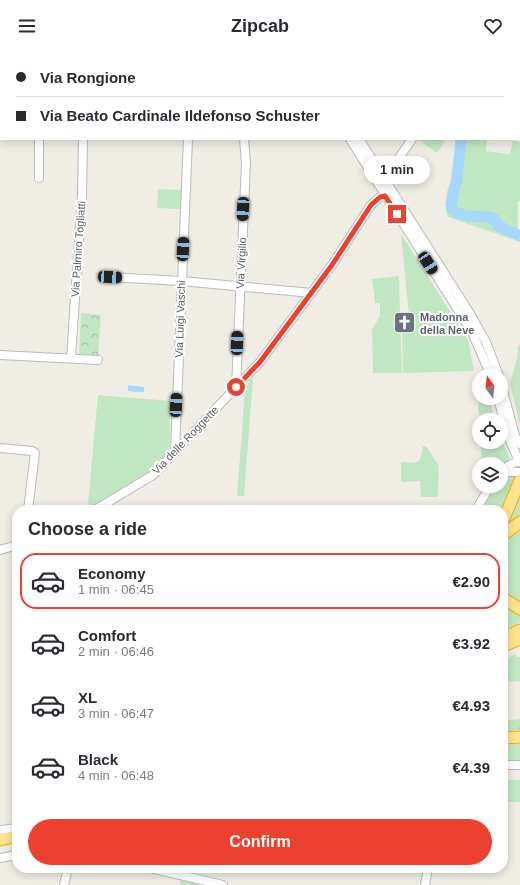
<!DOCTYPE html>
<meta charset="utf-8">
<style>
:root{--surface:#fff;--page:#f2f2f3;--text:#2b2b33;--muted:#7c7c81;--line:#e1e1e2;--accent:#ed402e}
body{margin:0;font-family:Arial,sans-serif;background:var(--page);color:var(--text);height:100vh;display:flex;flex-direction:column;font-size:15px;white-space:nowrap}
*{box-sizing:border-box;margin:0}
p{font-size:13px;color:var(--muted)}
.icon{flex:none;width:22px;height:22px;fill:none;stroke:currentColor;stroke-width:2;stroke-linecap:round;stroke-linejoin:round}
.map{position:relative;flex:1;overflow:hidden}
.side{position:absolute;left:12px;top:453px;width:496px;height:368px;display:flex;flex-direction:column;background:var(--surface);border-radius:16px;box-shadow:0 2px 10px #0003}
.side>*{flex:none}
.banner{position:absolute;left:0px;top:0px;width:520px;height:88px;box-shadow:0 2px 10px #0003;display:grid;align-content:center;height:88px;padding:0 16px;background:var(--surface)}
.needle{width:26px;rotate:345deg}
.fabs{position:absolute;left:472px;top:317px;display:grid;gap:8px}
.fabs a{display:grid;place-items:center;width:36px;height:36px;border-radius:50%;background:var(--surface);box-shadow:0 2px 10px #0003;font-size:20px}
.end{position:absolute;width:18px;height:18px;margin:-9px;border:5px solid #ed402e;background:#fff;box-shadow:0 0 0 2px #fff}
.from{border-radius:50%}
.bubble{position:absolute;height:28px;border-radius:14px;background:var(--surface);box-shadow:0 2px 10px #0003;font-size:13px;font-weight:800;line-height:28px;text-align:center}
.car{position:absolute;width:12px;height:24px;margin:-12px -6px;border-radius:5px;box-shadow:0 0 3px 1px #0007;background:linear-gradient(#222 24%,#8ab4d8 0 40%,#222 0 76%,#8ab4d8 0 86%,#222 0)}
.banner b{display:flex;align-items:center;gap:14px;height:38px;font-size:15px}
.banner b+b{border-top:1px solid var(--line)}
.banner i{width:10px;height:10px;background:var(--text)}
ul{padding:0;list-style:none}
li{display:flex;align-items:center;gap:12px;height:56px;margin:0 8px 6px;padding:0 8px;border:2px solid transparent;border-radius:16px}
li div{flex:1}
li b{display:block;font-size:15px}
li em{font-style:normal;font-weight:800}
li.on{border-color:var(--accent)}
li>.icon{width:36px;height:36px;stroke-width:1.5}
h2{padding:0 16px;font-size:18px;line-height:48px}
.button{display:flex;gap:8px;margin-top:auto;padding:8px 16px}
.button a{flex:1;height:46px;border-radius:24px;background:var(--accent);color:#fff;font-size:16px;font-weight:800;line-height:46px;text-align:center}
header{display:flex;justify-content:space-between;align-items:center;height:52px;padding:0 16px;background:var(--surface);font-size:18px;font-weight:800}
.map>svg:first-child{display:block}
</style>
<header><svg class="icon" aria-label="menu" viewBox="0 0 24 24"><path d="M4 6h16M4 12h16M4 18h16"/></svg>Zipcab<svg class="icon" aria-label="heart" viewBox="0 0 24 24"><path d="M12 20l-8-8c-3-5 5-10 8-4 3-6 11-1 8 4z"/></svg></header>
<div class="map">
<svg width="520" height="833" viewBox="0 0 520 833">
<defs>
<pattern id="forest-firs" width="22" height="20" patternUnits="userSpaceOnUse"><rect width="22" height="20" fill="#c1e7c2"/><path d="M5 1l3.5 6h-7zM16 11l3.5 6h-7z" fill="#a0bfa1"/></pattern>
<pattern id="park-crowns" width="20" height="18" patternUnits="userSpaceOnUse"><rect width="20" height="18" fill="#c1e7c2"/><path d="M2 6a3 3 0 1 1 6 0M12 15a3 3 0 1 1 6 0" fill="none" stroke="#a0bfa1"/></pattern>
<pattern id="water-ripples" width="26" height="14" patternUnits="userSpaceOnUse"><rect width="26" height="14" fill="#a6d7ff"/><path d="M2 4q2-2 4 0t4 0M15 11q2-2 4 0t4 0" fill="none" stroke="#8ab2d2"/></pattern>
</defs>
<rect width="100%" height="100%" fill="#f0ede5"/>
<!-- green -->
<g fill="#c1e7c2">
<polygon points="417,87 446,87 437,101"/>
<path d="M457,87H487L486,99L510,102L513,89L520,90V149H518V177L520,178V190L448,165C444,157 446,139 450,131Z"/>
<polygon points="158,137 181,138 181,157 157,156"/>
<polygon points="401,182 468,288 474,319 403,321 402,274 410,273"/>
<polygon points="399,224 402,321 373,321 372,277 380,264 380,251 375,251 372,227"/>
<polygon points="520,292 520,374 510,331 517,306 518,295"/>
<polygon points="253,326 244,444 237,444 245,339 243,338"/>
<path d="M98,343L171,349C170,360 171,393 168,401C158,423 114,442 93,455L88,452Z"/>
<polygon points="480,346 490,346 494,368 480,368 478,356"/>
<polygon points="501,388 510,405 508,409 501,415 501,412 482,412 480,390 501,390"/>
<polygon points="423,394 427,395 439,414 438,445 421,445 420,429 401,430 401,410 415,411 420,408"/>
<polygon points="510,423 515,426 503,458 480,458 498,434 501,434 504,426"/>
<polygon points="520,441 520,467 508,474 507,472"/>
<polygon points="520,478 520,552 506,543 503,539 503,492 507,486"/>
<polygon points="503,552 520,564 520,570 503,579"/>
<polygon points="516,602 516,605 520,605 520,629 503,630 503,608"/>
<polygon points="520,688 520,709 503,709 503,689"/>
<rect x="503" y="728" width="17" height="22"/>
</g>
<!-- forest -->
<g fill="url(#forest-firs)">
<polygon points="520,667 520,678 503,679 503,669"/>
<polygon points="181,826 203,832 204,833 180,833"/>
</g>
<!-- park -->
<polygon fill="url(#park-crowns)" points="81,261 101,263 98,305 79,304"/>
<!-- water -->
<polygon fill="url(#water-ripples)" points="128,333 144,335 144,340 128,339"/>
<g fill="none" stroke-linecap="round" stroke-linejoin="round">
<!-- river -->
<g stroke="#a6d7ff" stroke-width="11">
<polyline points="507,1 507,0"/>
<polyline points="461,87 457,127 451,152 452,157 457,161 468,164 488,165 494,167 499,174 520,184"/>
</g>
<defs>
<g id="minor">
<polyline points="296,0 297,1"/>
<polyline points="305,0 305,1"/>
<polyline points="101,1 101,0"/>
<polyline points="345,1 348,0"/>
<polyline points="387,1 387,0"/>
<polyline points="473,1 473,0"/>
<polyline points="0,73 1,73"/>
<polyline points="39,87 39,126"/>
<polyline points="350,87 472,280 491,324"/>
<polyline points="359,87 469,260 486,290 499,324"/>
<polyline points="381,124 392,116 412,87"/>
<polyline points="110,225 181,229 312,241"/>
<polyline points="0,303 98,308"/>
<polyline points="71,306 82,143 83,87"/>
<polyline points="501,331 515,384 520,392"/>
<polyline points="236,335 246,111 244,87"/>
<path d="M498,346C504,368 508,389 520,410"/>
<polyline points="0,396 32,399 35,401 28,458"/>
<polyline points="175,399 188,87"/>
<polyline points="501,421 508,414 520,408"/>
<polyline points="501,424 508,420 520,420"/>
<polyline points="95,458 153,423 260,310 332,213 371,153 380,145 385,144"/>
<polyline points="476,458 490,434"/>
<polyline points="0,498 17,493"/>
<polyline points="503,713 520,713"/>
<polyline points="0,778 17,776"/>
<polyline points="0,806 17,803"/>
<polyline points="150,816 223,833"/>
<polyline points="64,833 68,816"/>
<polyline points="425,833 428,816"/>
</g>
<g id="highway">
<polyline points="503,469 520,428"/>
<polyline points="503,483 520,470"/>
<polyline points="503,546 520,557"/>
<polyline points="503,586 520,578"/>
<polyline points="503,594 520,587"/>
<polyline points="503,686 520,685"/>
<polyline points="0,788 17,784"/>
</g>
</defs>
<!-- minor casing -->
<use href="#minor" stroke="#b8bbbf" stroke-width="10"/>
<!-- highway casing -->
<use href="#highway" stroke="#f5ad00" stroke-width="13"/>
<!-- minor -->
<use href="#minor" stroke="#fff" stroke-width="8"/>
<!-- highway -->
<use href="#highway" stroke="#ffe48d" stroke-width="11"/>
</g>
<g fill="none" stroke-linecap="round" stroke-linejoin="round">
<!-- route -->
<polyline stroke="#ed402e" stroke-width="5" points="236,335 260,310 332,213 371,153 380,145 385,144 397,162"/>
</g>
<!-- icons -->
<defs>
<symbol id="church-square" viewBox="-11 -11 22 22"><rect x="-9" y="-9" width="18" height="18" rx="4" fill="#6b7280" stroke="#fff"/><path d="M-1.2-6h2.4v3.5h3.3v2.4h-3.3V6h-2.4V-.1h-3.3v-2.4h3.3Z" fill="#fff"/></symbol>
</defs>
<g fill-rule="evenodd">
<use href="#church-square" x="392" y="258" width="25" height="25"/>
</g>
<g text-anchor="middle" stroke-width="4" stroke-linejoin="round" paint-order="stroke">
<!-- street labels -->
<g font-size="11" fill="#5d6166" stroke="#fff">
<text transform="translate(78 197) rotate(-86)" y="4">Via Palmiro Togliatti</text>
<text transform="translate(241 211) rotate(-87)" y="4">Via Virgilio</text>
<text transform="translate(180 267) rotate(-88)" y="4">Via Luigi Vaschi</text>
<text transform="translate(185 388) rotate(-46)" y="4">Via delle Roggette</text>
</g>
<!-- worship labels -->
<g font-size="11" font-weight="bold" fill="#5b616d" stroke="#fff" text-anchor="start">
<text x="420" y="269">Madonna<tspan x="420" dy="13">della Neve</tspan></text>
</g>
</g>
</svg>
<div class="fabs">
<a><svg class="needle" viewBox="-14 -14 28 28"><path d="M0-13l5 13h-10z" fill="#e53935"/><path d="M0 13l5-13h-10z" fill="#7c7c81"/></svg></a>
<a><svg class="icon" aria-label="locate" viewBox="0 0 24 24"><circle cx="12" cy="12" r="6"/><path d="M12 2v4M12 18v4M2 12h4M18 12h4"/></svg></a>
<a><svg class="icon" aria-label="layers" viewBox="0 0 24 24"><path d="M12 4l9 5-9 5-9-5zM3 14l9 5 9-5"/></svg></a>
</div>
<i class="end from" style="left:236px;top:335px"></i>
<i class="end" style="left:397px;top:162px"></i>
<div class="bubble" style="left:364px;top:104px;width:66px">1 min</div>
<i class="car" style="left:243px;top:157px;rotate:183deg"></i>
<i class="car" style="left:183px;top:197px;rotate:3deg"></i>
<i class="car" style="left:428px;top:211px;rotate:147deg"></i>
<i class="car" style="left:110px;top:225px;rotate:93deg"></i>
<i class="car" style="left:237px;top:291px;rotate:2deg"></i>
<i class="car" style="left:176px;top:353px;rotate:3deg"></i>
<div class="banner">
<b><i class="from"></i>Via Rongione</b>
<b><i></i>Via Beato Cardinale Ildefonso Schuster</b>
</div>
<section class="side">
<h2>Choose a ride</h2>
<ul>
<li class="on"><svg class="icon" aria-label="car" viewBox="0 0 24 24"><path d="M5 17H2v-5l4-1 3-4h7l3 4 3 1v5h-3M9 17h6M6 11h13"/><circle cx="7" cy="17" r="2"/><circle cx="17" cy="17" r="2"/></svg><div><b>Economy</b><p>1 min · 06:45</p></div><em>€2.90</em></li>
<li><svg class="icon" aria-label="car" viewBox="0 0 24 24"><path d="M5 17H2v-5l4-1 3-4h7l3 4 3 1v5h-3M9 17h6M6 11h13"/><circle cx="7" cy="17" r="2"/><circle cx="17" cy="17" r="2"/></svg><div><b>Comfort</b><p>2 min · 06:46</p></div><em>€3.92</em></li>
<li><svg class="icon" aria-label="car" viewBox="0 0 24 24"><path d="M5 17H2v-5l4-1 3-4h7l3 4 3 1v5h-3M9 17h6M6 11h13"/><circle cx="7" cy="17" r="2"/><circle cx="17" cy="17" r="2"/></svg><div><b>XL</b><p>3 min · 06:47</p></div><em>€4.93</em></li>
<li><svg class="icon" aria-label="car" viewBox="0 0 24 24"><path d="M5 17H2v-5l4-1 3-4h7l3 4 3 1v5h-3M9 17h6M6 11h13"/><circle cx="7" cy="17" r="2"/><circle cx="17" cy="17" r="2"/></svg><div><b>Black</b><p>4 min · 06:48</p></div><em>€4.39</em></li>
</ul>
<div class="button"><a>Confirm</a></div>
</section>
</div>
